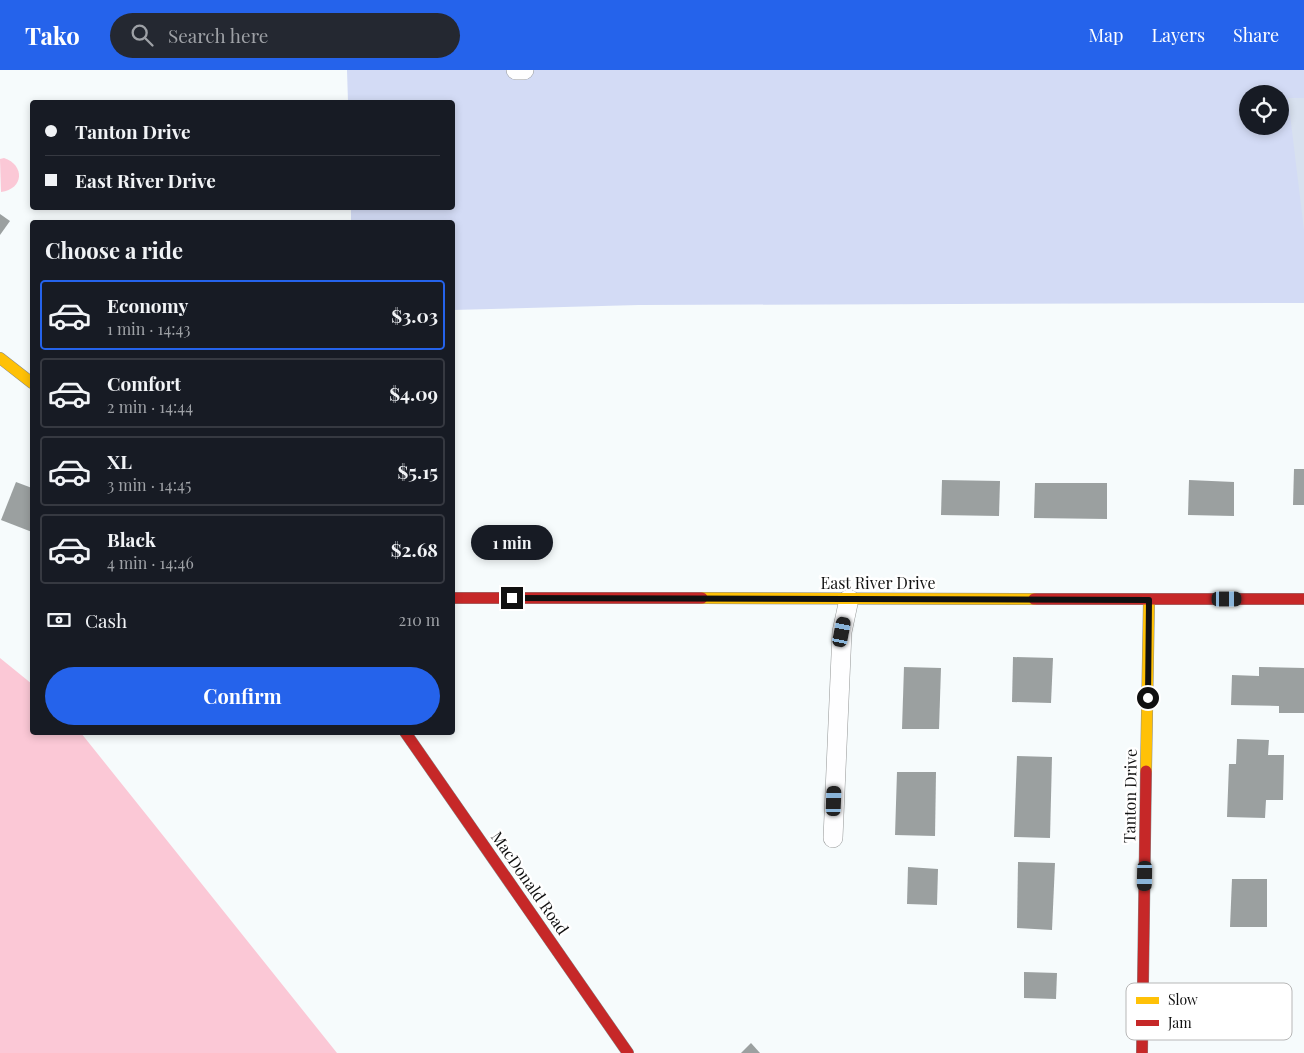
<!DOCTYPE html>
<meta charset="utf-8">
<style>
:root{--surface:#171b24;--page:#242831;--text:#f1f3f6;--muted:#9ea1a6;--line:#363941;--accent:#2563eb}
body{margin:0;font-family:"Playfair Display",serif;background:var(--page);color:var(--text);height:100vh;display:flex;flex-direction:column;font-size:19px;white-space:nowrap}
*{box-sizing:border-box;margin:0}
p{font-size:16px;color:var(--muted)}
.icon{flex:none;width:28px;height:28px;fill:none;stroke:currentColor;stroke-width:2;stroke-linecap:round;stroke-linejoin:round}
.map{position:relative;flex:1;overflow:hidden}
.side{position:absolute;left:30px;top:150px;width:425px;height:515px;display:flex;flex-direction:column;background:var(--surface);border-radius:5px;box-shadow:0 2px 8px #0003}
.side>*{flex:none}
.top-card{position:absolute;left:30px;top:30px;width:425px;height:110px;border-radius:5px;box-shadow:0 2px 8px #0003;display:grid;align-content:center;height:110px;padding:0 15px;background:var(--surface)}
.buttons{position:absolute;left:1239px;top:15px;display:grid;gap:10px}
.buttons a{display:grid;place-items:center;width:50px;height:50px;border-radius:50%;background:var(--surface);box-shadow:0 2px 8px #0003;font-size:25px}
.end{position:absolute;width:22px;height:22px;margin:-11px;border:6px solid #101010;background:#fff;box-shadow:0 0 0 2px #fff}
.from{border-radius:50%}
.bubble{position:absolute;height:35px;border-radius:18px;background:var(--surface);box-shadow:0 2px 8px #0003;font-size:16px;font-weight:700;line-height:35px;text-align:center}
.car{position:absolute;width:15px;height:30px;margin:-15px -8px;border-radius:6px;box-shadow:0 0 4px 1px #0007;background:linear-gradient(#222 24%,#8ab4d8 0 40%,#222 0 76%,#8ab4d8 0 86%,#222 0)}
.top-card b{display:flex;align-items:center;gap:18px;height:48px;font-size:19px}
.top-card b+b{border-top:1px solid var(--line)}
.top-card i{width:12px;height:12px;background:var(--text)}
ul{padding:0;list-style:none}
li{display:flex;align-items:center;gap:15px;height:70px;margin:0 10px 8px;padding:0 5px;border:2px solid var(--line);border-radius:5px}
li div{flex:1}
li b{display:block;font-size:19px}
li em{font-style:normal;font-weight:700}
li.on{border-color:var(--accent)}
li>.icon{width:45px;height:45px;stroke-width:1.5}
h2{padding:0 15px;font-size:22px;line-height:60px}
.pay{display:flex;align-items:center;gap:12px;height:55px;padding:0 15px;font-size:19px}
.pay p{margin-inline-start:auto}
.action{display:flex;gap:10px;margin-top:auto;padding:10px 15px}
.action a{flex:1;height:58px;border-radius:30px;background:var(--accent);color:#fff;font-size:20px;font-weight:700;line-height:58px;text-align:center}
header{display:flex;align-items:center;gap:30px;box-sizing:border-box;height:70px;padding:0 25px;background:var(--accent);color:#fff}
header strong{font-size:24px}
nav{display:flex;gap:28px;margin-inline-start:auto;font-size:18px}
.search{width:350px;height:45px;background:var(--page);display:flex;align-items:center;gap:12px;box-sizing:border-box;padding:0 18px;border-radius:28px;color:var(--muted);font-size:19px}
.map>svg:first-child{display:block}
</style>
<header>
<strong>Tako</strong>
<div class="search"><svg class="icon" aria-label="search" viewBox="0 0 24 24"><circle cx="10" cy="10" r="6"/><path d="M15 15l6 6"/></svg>Search here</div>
<nav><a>Map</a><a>Layers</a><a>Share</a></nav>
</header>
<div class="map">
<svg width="1304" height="983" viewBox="0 0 1304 983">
<rect width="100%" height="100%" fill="#f6fbfc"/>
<!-- green -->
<path fill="#d3dbf5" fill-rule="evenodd" d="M347,0H1304V233L639,235L453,240L452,152H351V138H452V32H348ZM1248,24H1280V56H1248Z"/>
<!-- cemetery -->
<polygon fill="#d8e1ef" points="1288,28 1304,28 1304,160"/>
<!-- water -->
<g fill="#fbc8d6">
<path d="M4,88C25,95 24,119 1,122L0,89Z"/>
<polygon points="0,588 32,614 32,662 81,663 337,983 0,983"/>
</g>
<!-- building -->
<g fill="#9ba0a0">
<rect x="203" y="31" width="48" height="1"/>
<polygon points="0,144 10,151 0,165"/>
<polygon points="1294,399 1304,399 1304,435 1293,435"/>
<polygon points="942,410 1000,411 999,446 941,445"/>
<polygon points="1189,410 1234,412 1234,446 1188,445"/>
<polygon points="16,412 32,418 32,462 1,450"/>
<polygon points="1035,413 1107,413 1107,449 1034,448"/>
<polygon points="1013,587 1053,588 1051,633 1012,632"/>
<polygon points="904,597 941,598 939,659 902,659"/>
<polygon points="1259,597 1304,598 1304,643 1279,643 1279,636 1231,635 1232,605 1259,606"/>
<polygon points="1237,669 1269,670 1268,685 1284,685 1283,730 1266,730 1265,748 1227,747 1229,694 1236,694"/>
<polygon points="1017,686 1052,687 1050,768 1014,767"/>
<polygon points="897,702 936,702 935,766 895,765"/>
<polygon points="1018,792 1055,793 1052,860 1017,858"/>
<polygon points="908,797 938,799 937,835 907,834"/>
<polygon points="1232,809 1267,809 1267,857 1230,857"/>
<polygon points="1024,902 1057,903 1056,929 1024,928"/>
<polygon points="751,973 760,983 741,983"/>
</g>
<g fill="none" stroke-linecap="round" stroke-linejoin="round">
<defs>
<g id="street">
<polyline points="516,0 524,0"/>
<polyline points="833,768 842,562 849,529"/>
</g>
<g id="slow">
<polyline points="0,288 32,313"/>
<polyline points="702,528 1034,529"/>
<polyline points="1146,701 1149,530"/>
</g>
<g id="jam">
<polyline points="452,528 702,528"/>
<polyline points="1034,529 1304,529"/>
<polyline points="405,662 628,983"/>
<polyline points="1142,983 1146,701"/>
</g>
</defs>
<!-- street casing -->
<use href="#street" stroke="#949696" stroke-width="20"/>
<!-- slow casing -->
<use href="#slow" stroke="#8a8c8d" stroke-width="12"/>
<!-- jam casing -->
<use href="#jam" stroke="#8a8c8d" stroke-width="12"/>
<!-- street -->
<use href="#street" stroke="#fefeff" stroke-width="19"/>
<!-- slow -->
<use href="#slow" stroke="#ffc107" stroke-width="11"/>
<!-- jam -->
<use href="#jam" stroke="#c62828" stroke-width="11"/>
</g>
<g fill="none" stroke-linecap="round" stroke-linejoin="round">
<!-- route -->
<polyline stroke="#101010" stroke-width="6" points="512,528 1149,530 1148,628"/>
</g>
<g text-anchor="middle" stroke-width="5" stroke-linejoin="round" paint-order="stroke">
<!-- street labels -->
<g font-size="16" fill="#101010" stroke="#fff">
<text x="878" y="519">East River Drive</text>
<text transform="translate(1130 726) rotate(-89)" y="6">Tanton Drive</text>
<text transform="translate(530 813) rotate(55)" y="6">MacDonald Road</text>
</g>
</g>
<!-- legend -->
<rect x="1126" y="913" width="166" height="57" rx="8" fill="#fff" stroke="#b7b7b7" stroke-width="1"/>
<rect x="1136" y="927" width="23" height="7" fill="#ffc107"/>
<rect x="1136" y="950" width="23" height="6" fill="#c62828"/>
<g font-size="14" fill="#101010">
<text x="1168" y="935">Slow</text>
<text x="1168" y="958">Jam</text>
</g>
</svg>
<div class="buttons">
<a><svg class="icon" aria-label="locate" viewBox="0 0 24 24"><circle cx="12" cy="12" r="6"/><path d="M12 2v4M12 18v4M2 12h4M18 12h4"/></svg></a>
</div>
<i class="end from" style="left:1148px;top:628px"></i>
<i class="end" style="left:512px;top:528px"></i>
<div class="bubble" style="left:471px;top:455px;width:82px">1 min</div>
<i class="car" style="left:1227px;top:529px;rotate:90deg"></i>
<i class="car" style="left:842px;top:562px;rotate:11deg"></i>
<i class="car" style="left:834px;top:731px;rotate:2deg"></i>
<i class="car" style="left:1145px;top:806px;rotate:181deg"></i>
<div class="top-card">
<b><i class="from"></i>Tanton Drive</b>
<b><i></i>East River Drive</b>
</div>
<section class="side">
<h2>Choose a ride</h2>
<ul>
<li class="on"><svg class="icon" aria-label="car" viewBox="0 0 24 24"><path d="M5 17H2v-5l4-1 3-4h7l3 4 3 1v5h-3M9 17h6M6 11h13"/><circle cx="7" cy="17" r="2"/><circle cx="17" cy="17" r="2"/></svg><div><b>Economy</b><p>1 min · 14:43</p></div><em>$3.03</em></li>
<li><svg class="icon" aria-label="car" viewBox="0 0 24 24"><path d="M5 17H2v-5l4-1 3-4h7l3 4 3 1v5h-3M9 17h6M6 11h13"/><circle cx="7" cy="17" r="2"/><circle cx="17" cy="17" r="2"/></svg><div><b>Comfort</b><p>2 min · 14:44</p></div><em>$4.09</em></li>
<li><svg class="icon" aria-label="car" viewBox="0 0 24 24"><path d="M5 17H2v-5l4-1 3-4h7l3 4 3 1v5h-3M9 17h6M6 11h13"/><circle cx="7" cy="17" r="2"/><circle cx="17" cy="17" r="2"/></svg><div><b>XL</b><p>3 min · 14:45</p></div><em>$5.15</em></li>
<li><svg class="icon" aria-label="car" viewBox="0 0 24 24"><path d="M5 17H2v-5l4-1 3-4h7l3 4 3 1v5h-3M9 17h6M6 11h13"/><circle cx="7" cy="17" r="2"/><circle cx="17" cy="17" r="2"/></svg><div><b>Black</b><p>4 min · 14:46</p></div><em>$2.68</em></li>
</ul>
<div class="pay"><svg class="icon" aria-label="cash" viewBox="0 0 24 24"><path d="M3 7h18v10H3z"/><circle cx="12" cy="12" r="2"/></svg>Cash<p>210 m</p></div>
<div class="action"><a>Confirm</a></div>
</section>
</div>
